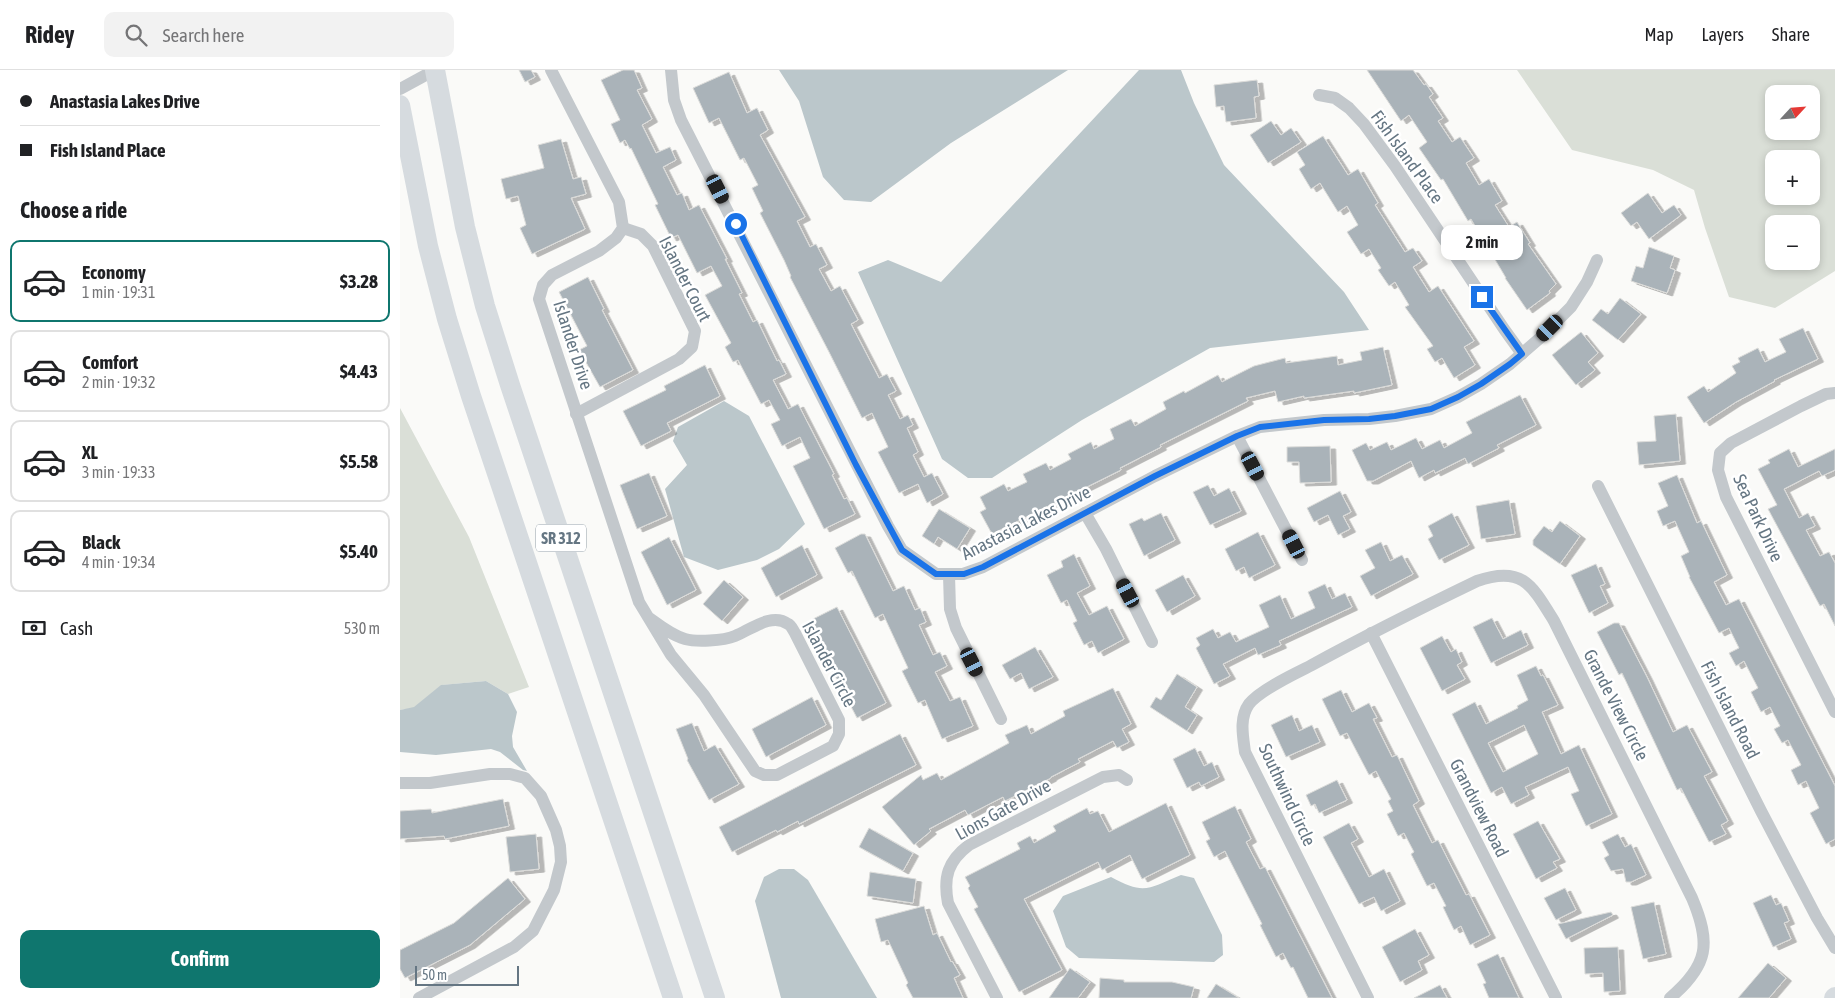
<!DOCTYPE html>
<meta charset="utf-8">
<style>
:root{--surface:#fff;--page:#f2f2f2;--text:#202124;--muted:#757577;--line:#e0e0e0;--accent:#0f766e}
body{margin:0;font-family:"Asap Condensed",sans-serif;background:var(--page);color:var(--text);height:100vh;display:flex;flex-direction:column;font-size:19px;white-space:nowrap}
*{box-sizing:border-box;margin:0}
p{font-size:16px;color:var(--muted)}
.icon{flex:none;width:28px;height:28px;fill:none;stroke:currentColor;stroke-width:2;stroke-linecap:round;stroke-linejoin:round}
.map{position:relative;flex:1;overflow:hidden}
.side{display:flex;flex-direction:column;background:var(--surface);width:400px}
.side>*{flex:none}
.banner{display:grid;align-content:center;height:110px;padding:0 20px;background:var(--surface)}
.needle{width:32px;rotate:64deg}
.buttons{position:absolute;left:1365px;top:15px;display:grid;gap:10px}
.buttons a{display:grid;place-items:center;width:55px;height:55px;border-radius:10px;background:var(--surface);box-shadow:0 2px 8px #0003;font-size:25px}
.scale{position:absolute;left:15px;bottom:12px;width:104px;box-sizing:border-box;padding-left:5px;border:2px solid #657683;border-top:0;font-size:14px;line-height:18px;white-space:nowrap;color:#657683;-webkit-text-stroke:4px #fff;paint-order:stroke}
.end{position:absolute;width:22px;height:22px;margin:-11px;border:6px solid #1a73e8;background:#fff;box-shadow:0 0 0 2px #fff}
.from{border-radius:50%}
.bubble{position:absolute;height:35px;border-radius:10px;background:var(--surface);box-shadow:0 2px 8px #0003;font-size:16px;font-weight:700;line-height:35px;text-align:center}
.car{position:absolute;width:15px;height:30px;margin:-15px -8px;border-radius:6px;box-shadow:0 0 4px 1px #0007;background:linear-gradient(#222 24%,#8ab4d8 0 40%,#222 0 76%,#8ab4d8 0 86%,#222 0)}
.banner b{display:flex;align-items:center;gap:18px;height:48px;font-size:19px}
.banner b+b{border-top:1px solid var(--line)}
.banner i{width:12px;height:12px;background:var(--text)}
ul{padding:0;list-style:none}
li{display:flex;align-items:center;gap:15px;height:82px;margin:0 10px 8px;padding:0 10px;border:2px solid var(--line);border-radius:10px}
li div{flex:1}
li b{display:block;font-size:19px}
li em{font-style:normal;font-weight:700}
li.on{border-color:var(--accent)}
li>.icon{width:45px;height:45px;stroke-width:1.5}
h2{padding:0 20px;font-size:22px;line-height:60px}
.pay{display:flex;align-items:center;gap:12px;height:55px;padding:0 20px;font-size:19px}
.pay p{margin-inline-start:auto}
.cta{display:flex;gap:10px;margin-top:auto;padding:10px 20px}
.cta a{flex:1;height:58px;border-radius:10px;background:var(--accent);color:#fff;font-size:20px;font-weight:700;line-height:58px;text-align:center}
header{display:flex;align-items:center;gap:30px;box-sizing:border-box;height:70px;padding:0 25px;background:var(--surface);border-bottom:1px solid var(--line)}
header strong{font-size:24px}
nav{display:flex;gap:28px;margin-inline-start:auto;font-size:18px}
.search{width:350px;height:45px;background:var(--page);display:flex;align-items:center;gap:12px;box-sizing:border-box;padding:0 18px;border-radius:10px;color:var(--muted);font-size:19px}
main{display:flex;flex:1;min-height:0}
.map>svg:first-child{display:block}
</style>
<header>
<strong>Ridey</strong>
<div class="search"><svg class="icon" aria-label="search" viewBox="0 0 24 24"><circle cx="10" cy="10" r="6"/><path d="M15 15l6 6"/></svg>Search here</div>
<nav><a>Map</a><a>Layers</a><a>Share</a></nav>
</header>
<main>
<section class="side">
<div class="banner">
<b><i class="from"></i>Anastasia Lakes Drive</b>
<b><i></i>Fish Island Place</b>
</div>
<h2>Choose a ride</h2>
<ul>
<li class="on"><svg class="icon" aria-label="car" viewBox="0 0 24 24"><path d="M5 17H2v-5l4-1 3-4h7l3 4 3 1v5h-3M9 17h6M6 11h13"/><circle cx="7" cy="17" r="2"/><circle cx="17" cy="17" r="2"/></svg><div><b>Economy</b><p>1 min · 19:31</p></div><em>$3.28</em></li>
<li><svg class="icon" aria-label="car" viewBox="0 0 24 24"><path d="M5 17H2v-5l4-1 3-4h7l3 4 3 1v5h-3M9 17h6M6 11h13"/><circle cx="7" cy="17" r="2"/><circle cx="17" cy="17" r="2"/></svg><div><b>Comfort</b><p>2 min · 19:32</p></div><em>$4.43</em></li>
<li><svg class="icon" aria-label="car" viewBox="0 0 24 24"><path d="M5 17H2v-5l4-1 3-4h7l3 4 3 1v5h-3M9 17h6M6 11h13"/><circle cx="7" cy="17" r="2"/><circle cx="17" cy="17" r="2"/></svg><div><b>XL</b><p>3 min · 19:33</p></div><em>$5.58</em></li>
<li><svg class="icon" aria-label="car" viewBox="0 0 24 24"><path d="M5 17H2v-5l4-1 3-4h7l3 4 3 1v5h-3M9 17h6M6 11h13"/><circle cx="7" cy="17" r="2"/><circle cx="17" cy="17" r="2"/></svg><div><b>Black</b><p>4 min · 19:34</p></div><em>$5.40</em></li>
</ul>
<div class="pay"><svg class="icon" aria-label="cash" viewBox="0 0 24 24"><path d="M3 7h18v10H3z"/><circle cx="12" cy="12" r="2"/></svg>Cash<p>530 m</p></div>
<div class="cta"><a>Confirm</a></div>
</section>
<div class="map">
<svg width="1435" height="928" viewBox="0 0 1435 928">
<defs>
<filter id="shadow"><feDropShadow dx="5.5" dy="3" stdDeviation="0" flood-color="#0004"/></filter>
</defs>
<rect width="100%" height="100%" fill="#fafaf8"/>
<!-- green -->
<g fill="#dadfd7" fill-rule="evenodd">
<path d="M1117,0H1435V201L1375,238L1329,227L1305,158L1294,120L1253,100L1172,80ZM1374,24H1411V61H1374ZM1374,89H1411V126H1374ZM1374,154H1411V191H1374Z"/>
<polygon points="0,338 69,467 129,617 108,624 86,611 42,615 14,638 0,640"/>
</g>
<!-- water -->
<g fill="#bbc7cb">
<polygon points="379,0 668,0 551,73 471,132 444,130 423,107 399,31"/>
<polygon points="739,0 781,0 794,33 824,95 944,222 969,260 810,278 682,350 592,408 568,408 542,389 458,202 488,190 541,212"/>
<polygon points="324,331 349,346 405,454 379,479 357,490 318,500 284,487 265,419 287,395 273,371 278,357"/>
<polygon points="86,611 108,624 117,642 112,666 113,677 127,701 123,700 100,682 91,679 36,685 0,682 0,640 14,637 41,615"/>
<polygon points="379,799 394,799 408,810 477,928 381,928 355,831 364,807"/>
<path d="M781,805L794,808L822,865L823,885L814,892L679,888L666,877L653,841L663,826L711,807C744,825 748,819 781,805Z"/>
</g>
<!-- building -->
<g fill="#aab3b9" stroke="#dcdcda" fill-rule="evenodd" filter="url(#shadow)">
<polygon points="119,0 131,0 135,7 125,12"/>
<polygon points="223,0 234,0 242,18 237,20 252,49 242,55 256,83 270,77 276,90 263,97 277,125 282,123 289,140 299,135 327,189 325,189 342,223 339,224 353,252 357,250 377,291 379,290 386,304 373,310 388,339 398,334 434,404 432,405 444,429 447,428 455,444 424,459 393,396 410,388 400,367 382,376 371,354 380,350 369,330 361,334 338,290 333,292 325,277 331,273 305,225 322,216 311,196 297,203 278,165 271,168 255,135 258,134 231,78 230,79 225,70 220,73 211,54 220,50 201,10"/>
<polygon points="967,0 1013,0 1024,15 1026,14 1033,24 1029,27 1043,48 1038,51 1052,72 1060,67 1074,88 1066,93 1079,115 1089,109 1102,131 1095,135 1109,157 1117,152 1130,173 1128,174 1156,214 1149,221 1150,223 1127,240 1105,208 1106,208 1071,149 1068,151 1043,109 1041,110 1019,78 1027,72 1009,45 1001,51"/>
<polygon points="329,2 347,43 357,38 368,60 360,65 405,147 397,151 410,177 416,174 427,195 419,199 431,221 440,216 458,250 451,254 479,308 487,304 496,321 488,325 500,349 508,345 513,355 507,358 518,382 513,385 524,407 532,403 543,424 527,433 518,414 499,423 478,382 488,377 472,343 462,348 429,282 390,207 391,206 384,190 360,143 363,141 352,118 358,115 344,88 340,90 319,48 309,53 293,18"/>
<polygon points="857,10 859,26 854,27 856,48 826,52 824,36 816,37 814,15"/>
<polygon points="871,51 881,65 891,58 901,72 868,93 850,65"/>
<polygon points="923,66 948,105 958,99 978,133 975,135 1005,182 1013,178 1022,191 1013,197 1029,222 1038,216 1074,271 1064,277 1075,295 1054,308 1042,288 1035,292 1027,279 1033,276 1005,237 1009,235 995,212 989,216 978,200 981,198 969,179 961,184 947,162 958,155 947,136 938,142 920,113 911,119 899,99 905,95 897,82"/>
<polygon points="161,69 173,109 181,107 186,124 171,128 185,159 132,184 120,158 126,155 118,126 106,129 101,109 144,98 138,75"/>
<polygon points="1248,123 1262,143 1274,135 1281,145 1249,169 1237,152 1231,156 1221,143"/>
<polygon points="1249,177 1274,186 1270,198 1275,200 1267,223 1231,211 1236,196 1243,198"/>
<polygon points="188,207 204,239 202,240 233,300 200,317 179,280 187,276 159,222"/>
<polygon points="1220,228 1241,244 1218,270 1192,250 1201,239 1208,244"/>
<polygon points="1403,258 1418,289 1374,310 1375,311 1336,332 1304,353 1287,327 1304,316 1308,322 1336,303 1332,296 1340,292 1338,288 1358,278 1365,292 1386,282 1379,269"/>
<polygon points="1181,262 1198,283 1188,292 1195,300 1176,315 1152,285"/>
<polygon points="983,277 992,315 954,323 954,321 904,328 904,326 878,332 875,321 846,328 848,331 760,375 761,377 720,398 721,400 592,464 580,442 586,439 580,427 604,414 608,421 627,412 623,404 646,393 650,400 671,389 668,384 691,372 694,379 714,369 710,359 731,349 735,356 766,339 763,332 784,321 785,323 818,305 822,312 854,296 885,288 886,293 937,286 938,295 962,290 960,282"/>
<polygon points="305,295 320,326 267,353 271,361 241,376 223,341 266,320 264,316"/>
<polygon points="1120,325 1136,355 1097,375 1099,378 1068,394 1065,388 1035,403 1034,400 1019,408 1011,391 973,411 967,411 952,380 966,373 970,380 987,372 991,380 1016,368 1022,379 1040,370 1044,378 1072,363 1066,352"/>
<polygon points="1276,344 1280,391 1239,395 1237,372 1256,371 1254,346"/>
<polygon points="930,376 931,412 900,413 899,392 887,392 887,377"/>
<polygon points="1389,379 1398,397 1435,379 1435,400 1422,406 1419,401 1384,419 1399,448 1408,443 1415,456 1406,460 1420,486 1429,482 1435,493 1435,556 1424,534 1420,536 1368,439 1377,435 1358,399 1370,393 1368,390"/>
<polygon points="249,403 267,446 237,459 220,415"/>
<polygon points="1277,405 1297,453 1301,451 1327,505 1314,512 1326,535 1339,529 1435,716 1435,769 1426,774 1410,743 1419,738 1406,711 1398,715 1391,700 1401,695 1388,670 1382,673 1374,659 1380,656 1370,637 1361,642 1351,622 1358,618 1344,591 1336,596 1329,583 1339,578 1329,558 1319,563 1289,507 1290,507 1281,486 1289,482 1275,451 1263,456 1257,441 1268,436 1258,413"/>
<polygon points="808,415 814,426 829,418 841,441 810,455 793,422"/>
<polygon points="940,421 951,442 943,446 950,459 938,465 928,445 914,452 907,438"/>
<polygon points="1109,430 1115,464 1081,469 1076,436"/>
<polygon points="539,439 570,458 557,479 538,467 534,474 522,466"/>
<polygon points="761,443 775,470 744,486 729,454 742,448 744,451"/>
<polygon points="1052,443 1069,475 1039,490 1028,469 1033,466 1028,456"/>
<polygon points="1160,451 1180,466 1160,494 1133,475 1133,470 1144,456 1152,462"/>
<polygon points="858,462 875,495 849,508 844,497 836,501 825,479"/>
<polygon points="461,464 465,464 493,521 504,516 515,540 520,538 526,552 519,555 533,585 540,582 547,596 535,602 550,631 560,627 573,656 542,669 525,630 518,633 502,601 508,598 483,544 475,548 452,501 448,503 435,478"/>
<polygon points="269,467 296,520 267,535 241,482"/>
<polygon points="981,472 990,491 1002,485 1013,504 971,526 960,506 975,498 965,480"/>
<polygon points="402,475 417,505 376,527 361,498"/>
<polygon points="674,484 690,516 677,523 689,545 707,536 724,569 698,583 692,571 684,575 673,553 677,551 667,530 661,533 647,505 663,497 661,491"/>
<polygon points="1196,494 1205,514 1200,516 1208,533 1189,543 1171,505"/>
<polygon points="783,505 795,526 767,542 755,520"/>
<polygon points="324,510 343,527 322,551 303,534"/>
<polygon points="925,514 932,529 945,523 952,537 879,571 881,575 858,585 855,578 823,594 830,606 814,614 796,578 800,575 796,568 813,559 818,568 830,562 836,572 869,557 859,535 880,525 891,549 915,538 908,522"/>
<polygon points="437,537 486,633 457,648 407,552"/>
<polygon points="1092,548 1103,569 1121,560 1128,575 1091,593 1073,557"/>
<polygon points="1214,553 1219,553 1247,607 1273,662 1287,655 1312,702 1304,706 1328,751 1321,755 1326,764 1309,772 1281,718 1277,720 1222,603 1219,605 1197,562"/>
<polygon points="1042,566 1051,582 1056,579 1062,592 1057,595 1065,609 1042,621 1020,578"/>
<polygon points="635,577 653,607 629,619 621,603 610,609 602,595"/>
<path d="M1136,596L1141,606L1143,605L1158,635L1142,642L1161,684L1179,675L1212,744L1186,756L1171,724L1179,721L1168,697L1125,717L1129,725L1111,734L1102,717L1091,723L1052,644L1075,632L1086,654L1118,638L1117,636L1128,630L1117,605ZM1124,655L1138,684L1103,702L1088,673Z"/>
<polygon points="777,604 797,617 785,637 797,645 787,661 750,637 756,627 761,630"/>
<polygon points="713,618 731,654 722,659 729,672 717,678 713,671 678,689 680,692 651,707 651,708 605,731 603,727 568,745 565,740 529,759 531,761 514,775 482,737 521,705 523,710 537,703 541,710 609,673 605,665 627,655 631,664 665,646 663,641"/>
<polygon points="941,620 952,642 969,633 977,648 973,649 992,687 997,685 1019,731 1013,735 1032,773 1038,770 1066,825 1069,824 1090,865 1070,875 1061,856 1054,860 1043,837 1046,836 1034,813 1027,816 1011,784 1014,782 1004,763 998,766 987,744 993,741 988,731 991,729 976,701 969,705 947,663 940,666 922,629"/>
<polygon points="412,627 426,655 366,687 352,659"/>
<polygon points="892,645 899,661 912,655 920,672 886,687 871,655"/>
<polygon points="292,653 304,681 315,675 339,714 309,730 287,690 288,689 276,659"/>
<polygon points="500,664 516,695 399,754 398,751 377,762 376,760 332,782 319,757"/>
<polygon points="795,678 804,696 812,692 819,707 801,716 799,712 787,718 773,689"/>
<polygon points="937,710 947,730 919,743 915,734 911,736 906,725"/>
<polygon points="103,729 109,756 45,769 44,766 0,769 0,741 31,739 32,743"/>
<polygon points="766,733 790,785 742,809 730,785 702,800 698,792 624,829 662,900 619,922 574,839 578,837 568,818 570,816 565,807 620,779 617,773 630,766 634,773 656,761 653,756 687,738 690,744 698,741 709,762"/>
<polygon points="835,736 851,769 846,772 860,799 865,797 932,928 908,928 893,897 891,898 883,883 876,887 860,855 862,854 825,781 814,787 806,771 810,769 802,752"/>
<polygon points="1138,751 1160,789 1153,792 1157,798 1136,809 1113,764"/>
<polygon points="949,753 958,769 951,773 969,807 984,799 1000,831 981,841 974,827 959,834 923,767"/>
<polygon points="469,758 513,783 503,801 459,777"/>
<polygon points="136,764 139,799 110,802 106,767"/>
<polygon points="1218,764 1225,777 1231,774 1246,805 1231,812 1226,812 1223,799 1211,801 1204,788 1209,785 1202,772"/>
<polygon points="470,802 516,809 513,833 467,826"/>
<polygon points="108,808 125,829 70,875 5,908 0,899 0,880 54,853"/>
<polygon points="1165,818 1176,840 1156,850 1144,828"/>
<polygon points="1371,825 1376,835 1381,833 1389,851 1384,853 1391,869 1373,877 1353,833"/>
<polygon points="1254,832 1266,884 1243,889 1231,837"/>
<polygon points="524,836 533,865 537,863 551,892 552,891 560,905 554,908 563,928 513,928 506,915 508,913 488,870 481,872 475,849"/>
<polygon points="1211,842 1213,845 1166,869 1158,854"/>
<polygon points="1015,859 1029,885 1018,891 1022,900 1000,912 982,877"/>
<polygon points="1218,877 1220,921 1204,922 1203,903 1185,904 1184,878"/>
<polygon points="1098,884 1119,928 1089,928 1083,914 1086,913 1077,894"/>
<polygon points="1368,893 1386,908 1369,928 1338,928"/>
<polygon points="670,898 690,912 678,928 649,928"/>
<polygon points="700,908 724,910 724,912 772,912 794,917 791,928 699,928"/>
<polygon points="816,914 839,928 807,928"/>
<polygon points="1040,915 1047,928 1014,928"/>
</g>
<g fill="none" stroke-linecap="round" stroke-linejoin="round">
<!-- minor -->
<g stroke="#c3c8cc" stroke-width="12">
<path d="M151,0L219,132L223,158L216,168L199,181L152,205L143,215L139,229L239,532L271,585L304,625L355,701L364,705H377L433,676L439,664V650L395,563C393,560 391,555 388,554C372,542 350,560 335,566C323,571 296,572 285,569C271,565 259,555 248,547"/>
<polyline points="271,0 274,30 281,50 488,456 502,480 536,504 563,504 583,497 755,406 837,366 860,357 924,350 969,349 995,346 1031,339 1058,327 1081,314 1110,294 1140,268 1171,237 1187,212 1197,190"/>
<polyline points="0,19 35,0"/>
<polyline points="919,25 935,28 949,38 964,54 995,96 1104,259 1122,284"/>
<polyline points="1435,323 1426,324 1401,336 1331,373 1320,383 1318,400 1326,427 1435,642"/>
<polyline points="176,344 279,289 292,277 295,261 253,176 241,164 223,158"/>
<polyline points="837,366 902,490"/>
<polyline points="1198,416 1361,741 1417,848 1435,878"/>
<polyline points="685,443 706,479 752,572"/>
<polyline points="549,505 550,539 556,558 601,649"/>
<polyline points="971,563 1156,928"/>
<polyline points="0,713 30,713 90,704 110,704 125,708 141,726 156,760 160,776 161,792 154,820 133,861 114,877 19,928"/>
<path d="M597,928L548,833C543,807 548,791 569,775L703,707L719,705L727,710"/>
<path d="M968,928L845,682C843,666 839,648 849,634C860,620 894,604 910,596C965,566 1021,538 1077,511C1122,495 1132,515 1154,551L1292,828C1311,873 1309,895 1270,928"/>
</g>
<!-- primary -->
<g stroke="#d6dbdf" stroke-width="20">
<polyline points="35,0 65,157 85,236 110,315 315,928"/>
<polyline points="0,35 28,176 47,249 71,326 273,928"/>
<polyline points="1434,928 1435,927"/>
</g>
</g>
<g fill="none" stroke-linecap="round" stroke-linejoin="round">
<!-- route -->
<polyline stroke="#1a73e8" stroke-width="6" points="336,154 456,395 502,480 536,504 564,504 583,497 755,406 837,366 860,357 924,350 969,349 995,346 1031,339 1058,327 1081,314 1110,294 1122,284 1082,227"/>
</g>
<g text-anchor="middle" stroke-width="5" stroke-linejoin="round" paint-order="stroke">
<!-- shield labels -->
<rect fill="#fff" stroke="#939fa8" stroke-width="1" x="136" y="454.5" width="50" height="27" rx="4"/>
<g font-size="16" font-weight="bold" fill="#657683">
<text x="161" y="474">SR 312</text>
</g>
<!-- street labels -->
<g font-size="18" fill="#657683" stroke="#fff">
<text transform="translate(1007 87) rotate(54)" y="6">Fish Island Place</text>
<text transform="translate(285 209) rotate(63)" y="6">Islander Court</text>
<text transform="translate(173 275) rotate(72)" y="6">Islander Drive</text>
<text transform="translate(1358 448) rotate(65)" y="6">Sea Park Drive</text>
<text transform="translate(626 453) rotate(-27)" y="6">Anastasia Lakes Drive</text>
<text transform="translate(429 594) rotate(62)" y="6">Islander Circle</text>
<text transform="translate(1216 635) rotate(63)" y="6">Grande View Circle</text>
<text transform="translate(1330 640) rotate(63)" y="6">Fish Island Road</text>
<text transform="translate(887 725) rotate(65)" y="6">Southwind Circle</text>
<text transform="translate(1079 738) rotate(63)" y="6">Grandview Road</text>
<text transform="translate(603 740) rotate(-29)" y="6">Lions Gate Drive</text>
</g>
</g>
</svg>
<div class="buttons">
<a><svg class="needle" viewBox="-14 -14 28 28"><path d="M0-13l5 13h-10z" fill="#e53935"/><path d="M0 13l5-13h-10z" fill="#757577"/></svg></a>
<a>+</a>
<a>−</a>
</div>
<div class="scale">50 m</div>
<i class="end from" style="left:336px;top:154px"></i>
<i class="end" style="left:1082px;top:227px"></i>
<div class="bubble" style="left:1041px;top:155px;width:82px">2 min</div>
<i class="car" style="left:318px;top:119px;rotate:153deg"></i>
<i class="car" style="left:1150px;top:258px;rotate:225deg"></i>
<i class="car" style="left:853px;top:396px;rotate:152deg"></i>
<i class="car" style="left:894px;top:474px;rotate:333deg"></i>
<i class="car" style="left:728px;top:523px;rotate:332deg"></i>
<i class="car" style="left:572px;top:592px;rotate:153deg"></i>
</div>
</main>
